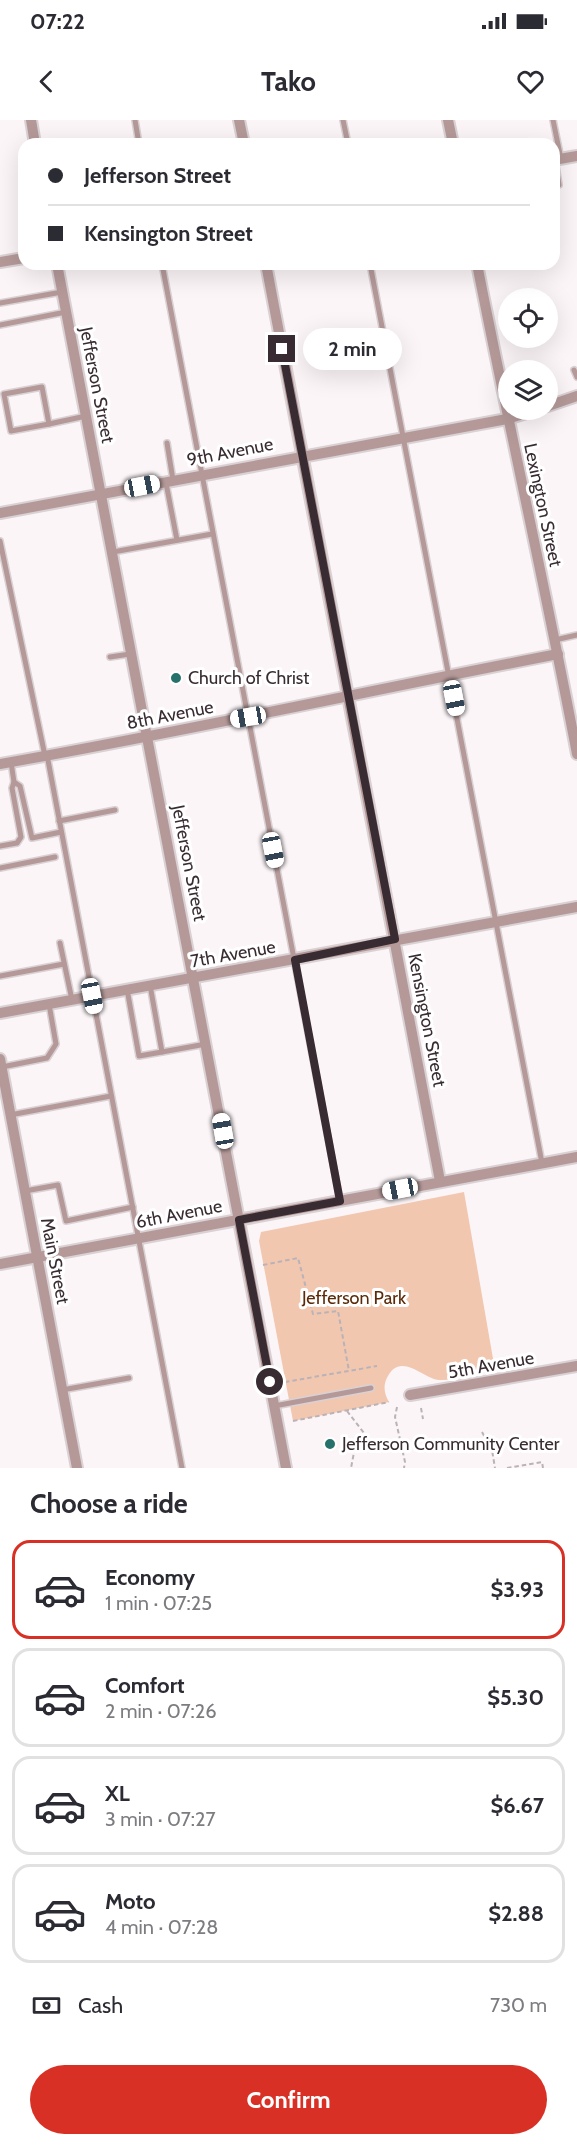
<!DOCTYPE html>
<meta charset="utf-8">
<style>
:root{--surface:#fff;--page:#f7f7f7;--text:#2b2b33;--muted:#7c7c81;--line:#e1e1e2;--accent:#d93025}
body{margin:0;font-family:Cabin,sans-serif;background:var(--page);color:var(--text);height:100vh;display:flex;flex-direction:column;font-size:22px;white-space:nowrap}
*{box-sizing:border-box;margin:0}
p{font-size:20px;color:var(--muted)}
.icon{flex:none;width:33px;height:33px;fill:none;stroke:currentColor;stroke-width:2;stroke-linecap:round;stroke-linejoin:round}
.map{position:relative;height:1348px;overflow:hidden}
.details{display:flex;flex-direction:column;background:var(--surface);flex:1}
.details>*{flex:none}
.top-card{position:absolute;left:18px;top:18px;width:542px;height:132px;border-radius:18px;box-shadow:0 6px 24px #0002;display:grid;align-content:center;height:132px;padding:0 30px;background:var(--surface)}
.tools{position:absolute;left:498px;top:168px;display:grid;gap:12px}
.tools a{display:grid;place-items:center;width:60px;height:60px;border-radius:50%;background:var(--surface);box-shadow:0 6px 24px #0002;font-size:30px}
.end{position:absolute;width:27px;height:27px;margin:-14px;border:8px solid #382c32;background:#fff;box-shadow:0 0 0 3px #fff}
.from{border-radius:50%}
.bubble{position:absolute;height:42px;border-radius:21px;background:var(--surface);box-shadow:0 6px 24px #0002;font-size:20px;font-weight:700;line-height:42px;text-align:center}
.car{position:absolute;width:18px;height:36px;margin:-18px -9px;border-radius:8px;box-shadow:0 0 4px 2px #0007;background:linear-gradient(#fff 24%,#345 0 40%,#fff 0 76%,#345 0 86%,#fff 0)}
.top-card b{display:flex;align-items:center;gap:21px;height:57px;font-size:22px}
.top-card b+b{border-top:2px solid var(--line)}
.top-card i{width:15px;height:15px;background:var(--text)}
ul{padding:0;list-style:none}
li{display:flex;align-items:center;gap:18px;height:99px;margin:0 12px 9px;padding:0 18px;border:3px solid var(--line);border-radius:18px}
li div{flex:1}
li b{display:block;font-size:22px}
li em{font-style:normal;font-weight:700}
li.current{border-color:var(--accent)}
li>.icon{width:54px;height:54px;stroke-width:1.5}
h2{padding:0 30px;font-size:27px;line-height:72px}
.pay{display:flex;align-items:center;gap:15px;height:66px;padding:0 30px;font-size:22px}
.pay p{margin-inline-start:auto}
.action{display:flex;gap:12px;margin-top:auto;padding:12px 30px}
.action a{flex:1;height:69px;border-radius:36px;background:var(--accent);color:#fff;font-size:24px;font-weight:700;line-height:69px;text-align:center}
.status{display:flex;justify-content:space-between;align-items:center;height:42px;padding:0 30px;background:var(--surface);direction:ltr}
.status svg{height:16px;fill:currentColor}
header{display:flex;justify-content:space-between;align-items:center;height:78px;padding:0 30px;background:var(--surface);font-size:27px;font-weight:700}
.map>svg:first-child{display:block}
</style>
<div class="status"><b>07:22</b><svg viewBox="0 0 49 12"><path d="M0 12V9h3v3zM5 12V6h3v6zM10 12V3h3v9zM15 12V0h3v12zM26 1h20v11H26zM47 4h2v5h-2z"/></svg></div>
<header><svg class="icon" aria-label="back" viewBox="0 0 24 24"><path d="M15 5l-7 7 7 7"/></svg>Tako<svg class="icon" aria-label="heart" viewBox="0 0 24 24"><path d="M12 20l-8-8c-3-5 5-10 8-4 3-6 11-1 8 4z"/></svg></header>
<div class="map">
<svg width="577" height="1348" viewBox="0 0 577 1348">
<rect width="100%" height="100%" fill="#fcf5f8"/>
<!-- green -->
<path fill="#f2c7b0" d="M464,1072L495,1250C478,1253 457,1261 439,1260C423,1259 399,1229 386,1260C383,1268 385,1275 389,1282L293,1301L259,1121L261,1112Z"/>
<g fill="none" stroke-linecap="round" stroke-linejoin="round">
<defs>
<g id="lane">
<polyline points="135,0 139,24"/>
<polyline points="343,0 348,24"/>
<polyline points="553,0 561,39"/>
<polyline points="555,40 559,65"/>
<polyline points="162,144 340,1081"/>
<polyline points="370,144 542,1043"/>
<polyline points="0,183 62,172"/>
<polyline points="0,205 66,192"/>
<polyline points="574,250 577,257"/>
<polygon points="42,267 49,304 11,311 4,274"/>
<polyline points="49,304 86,296"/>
<polyline points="167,323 173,360"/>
<polyline points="166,363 177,420"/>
<polyline points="0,421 45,636"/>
<polyline points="113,432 212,414"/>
<polyline points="555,520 577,515"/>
<polyline points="110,537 130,534"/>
<polyline points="216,563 240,559"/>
<polyline points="47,635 182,1348"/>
<polyline points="14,662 20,666 32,718 61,712"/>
<polyline points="59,701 115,690"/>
<polyline points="0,726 17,723 21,717 12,668 14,662 11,642"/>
<polyline points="0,748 55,737"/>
<polyline points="60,823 72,880"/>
<polyline points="0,856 64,844"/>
<polyline points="150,865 162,932 206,924"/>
<polyline points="127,869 139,936 162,932"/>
<polyline points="2,947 47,938 56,924 49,884"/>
<polyline points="10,995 111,976"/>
<polyline points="25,1071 58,1065 66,1101 133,1087"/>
<polyline points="62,1270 129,1258"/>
<polyline points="274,1286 371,1268"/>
</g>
<g id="street">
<polyline points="31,0 35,24"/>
<polyline points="239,0 244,24"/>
<polyline points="448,0 453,24"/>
<polyline points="554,40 577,36"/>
<polyline points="0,142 24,138"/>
<polyline points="57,144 286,1348"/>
<polyline points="266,144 440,1061"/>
<path d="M477,144C509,307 546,470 577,634"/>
<polyline points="548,286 577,276"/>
<polyline points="0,393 507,299 536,290"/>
<path d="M0,644C187,611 372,570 558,534"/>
<polyline points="0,893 577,787"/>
<polyline points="0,939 77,1348"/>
<polyline points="0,1144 577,1037"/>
<polyline points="410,1275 577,1246"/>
</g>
</defs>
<!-- lane casing -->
<use href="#lane" stroke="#d9d1d4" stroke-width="8"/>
<!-- street casing -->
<use href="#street" stroke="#d9d1d4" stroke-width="14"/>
<!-- path -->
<g stroke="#bab2b6" stroke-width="2" stroke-dasharray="4.5 3" stroke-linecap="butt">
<polyline points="263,1145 298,1138 313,1194 338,1191 349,1251"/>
<polyline points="285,1262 377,1246"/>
<polyline points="397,1287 395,1297 405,1342 404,1348"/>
<polyline points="421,1288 423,1299"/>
<polyline points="347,1291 364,1313 355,1327 351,1348"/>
<polyline points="293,1301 389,1282"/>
<polyline points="482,1312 492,1330 495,1348"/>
<polyline points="507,1348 542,1342 543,1348"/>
</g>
<!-- lane -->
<use href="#lane" stroke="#b59999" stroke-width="5"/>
<!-- street -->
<use href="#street" stroke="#b59999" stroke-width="10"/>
</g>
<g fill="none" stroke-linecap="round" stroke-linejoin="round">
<!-- route -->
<polyline stroke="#382c32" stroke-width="8" points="270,1262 239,1100 340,1081 295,840 395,819 282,229"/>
</g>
<!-- markers -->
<g fill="#27716c" stroke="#fff" stroke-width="2">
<circle cx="176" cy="558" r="6"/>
<circle cx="330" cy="1324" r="6"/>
</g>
<g text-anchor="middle" stroke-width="6" stroke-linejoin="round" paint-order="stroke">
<!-- street labels -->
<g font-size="18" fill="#382c32" stroke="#fff">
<text transform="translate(97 265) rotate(79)" y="6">Jefferson Street</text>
<text transform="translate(230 332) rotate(-11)" y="6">9th Avenue</text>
<text transform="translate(543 385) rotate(78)" y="6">Lexington Street</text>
<text transform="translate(170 595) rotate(-11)" y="6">8th Avenue</text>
<text transform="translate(189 743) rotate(79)" y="6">Jefferson Street</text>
<text transform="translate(233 834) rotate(-10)" y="6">7th Avenue</text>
<text transform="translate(427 900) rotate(79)" y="6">Kensington Street</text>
<text transform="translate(179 1094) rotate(-11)" y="6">6th Avenue</text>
<text transform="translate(55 1141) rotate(79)" y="6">Main Street</text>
<text transform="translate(491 1245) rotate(-10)" y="6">5th Avenue</text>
</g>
<!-- poi labels -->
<g font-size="18" fill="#382c32" stroke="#fff" text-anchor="start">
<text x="188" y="564">Church of Christ</text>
<text x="342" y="1330">Jefferson Community Center</text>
</g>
<!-- park labels -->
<g font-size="18" fill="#5b2a08" stroke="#fff">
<text x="354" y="1184">Jefferson Park</text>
</g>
</g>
</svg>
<div class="tools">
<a><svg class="icon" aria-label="locate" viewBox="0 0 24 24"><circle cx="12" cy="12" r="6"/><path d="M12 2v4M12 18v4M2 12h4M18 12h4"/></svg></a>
<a><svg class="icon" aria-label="layers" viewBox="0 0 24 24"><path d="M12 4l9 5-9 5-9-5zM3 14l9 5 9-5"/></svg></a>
</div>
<i class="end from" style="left:270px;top:1262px"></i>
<i class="end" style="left:282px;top:229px"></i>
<div class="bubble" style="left:303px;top:208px;width:99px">2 min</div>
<i class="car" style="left:142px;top:366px;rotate:79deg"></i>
<i class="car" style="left:454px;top:578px;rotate:169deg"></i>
<i class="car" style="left:248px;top:597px;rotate:260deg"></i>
<i class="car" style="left:273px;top:730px;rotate:169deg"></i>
<i class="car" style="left:92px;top:876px;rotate:169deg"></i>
<i class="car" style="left:223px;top:1011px;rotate:350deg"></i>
<i class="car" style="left:400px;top:1069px;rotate:259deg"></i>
<div class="top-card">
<b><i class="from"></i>Jefferson Street</b>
<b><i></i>Kensington Street</b>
</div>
</div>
<section class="details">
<h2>Choose a ride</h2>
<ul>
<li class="current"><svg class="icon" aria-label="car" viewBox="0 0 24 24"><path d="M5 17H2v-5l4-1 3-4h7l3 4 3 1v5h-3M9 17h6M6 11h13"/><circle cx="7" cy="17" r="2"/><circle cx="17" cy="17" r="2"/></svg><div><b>Economy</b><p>1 min · 07:25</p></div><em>$3.93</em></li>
<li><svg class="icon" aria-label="car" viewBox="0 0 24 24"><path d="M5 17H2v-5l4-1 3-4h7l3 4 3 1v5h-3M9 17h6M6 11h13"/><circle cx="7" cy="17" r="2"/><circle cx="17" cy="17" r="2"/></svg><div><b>Comfort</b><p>2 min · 07:26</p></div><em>$5.30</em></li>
<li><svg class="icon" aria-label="car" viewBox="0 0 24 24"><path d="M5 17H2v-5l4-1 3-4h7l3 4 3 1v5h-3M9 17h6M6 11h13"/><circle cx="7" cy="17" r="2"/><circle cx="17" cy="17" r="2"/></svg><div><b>XL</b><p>3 min · 07:27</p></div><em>$6.67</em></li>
<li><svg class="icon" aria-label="car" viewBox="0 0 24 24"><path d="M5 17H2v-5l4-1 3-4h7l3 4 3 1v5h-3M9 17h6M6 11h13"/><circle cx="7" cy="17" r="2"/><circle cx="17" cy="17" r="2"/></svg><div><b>Moto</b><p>4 min · 07:28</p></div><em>$2.88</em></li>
</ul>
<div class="pay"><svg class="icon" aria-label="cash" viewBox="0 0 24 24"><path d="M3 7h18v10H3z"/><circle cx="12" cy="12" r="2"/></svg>Cash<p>730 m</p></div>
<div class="action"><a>Confirm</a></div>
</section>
